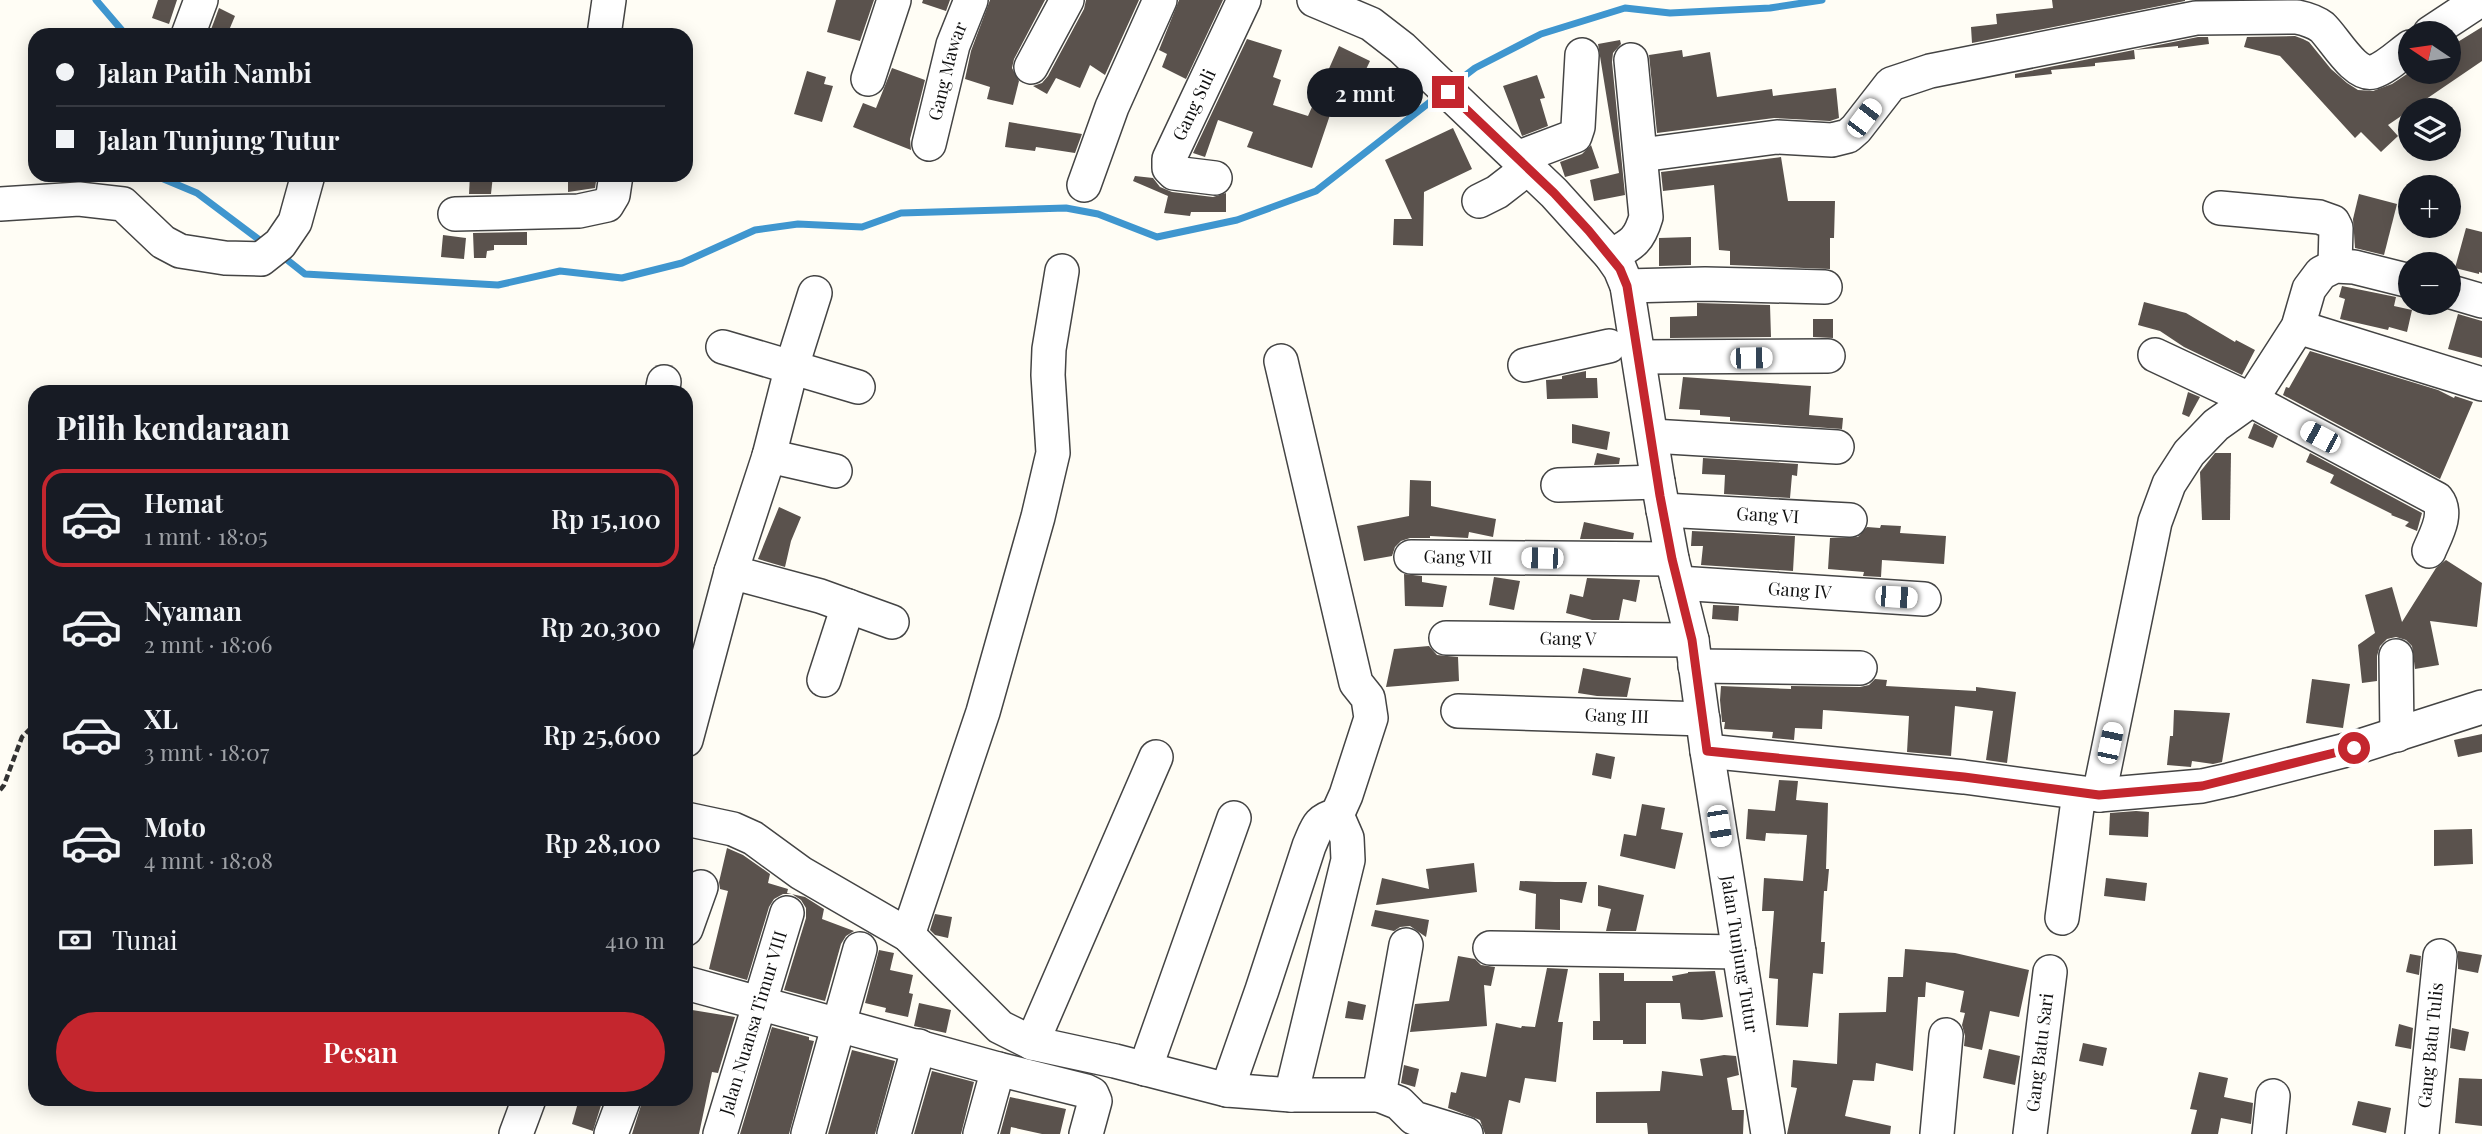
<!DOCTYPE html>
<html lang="id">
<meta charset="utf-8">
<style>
:root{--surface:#171b24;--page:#242831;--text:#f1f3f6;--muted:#9ea1a6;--line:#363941;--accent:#c4262e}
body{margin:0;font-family:"Playfair Display",serif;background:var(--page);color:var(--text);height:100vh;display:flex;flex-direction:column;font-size:26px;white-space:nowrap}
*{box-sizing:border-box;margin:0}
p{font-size:23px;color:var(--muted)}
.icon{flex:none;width:38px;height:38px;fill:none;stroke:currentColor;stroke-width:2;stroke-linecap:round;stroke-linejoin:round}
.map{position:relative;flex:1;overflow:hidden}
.panel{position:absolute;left:28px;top:385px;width:665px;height:721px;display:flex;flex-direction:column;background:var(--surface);border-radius:21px;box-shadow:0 4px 18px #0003}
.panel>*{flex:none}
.guide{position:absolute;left:28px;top:28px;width:665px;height:154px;border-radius:21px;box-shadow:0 4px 18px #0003;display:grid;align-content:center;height:154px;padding:0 28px;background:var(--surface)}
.needle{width:46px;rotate:283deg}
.buttons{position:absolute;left:2398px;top:21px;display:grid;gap:14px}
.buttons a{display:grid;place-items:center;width:63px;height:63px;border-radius:50%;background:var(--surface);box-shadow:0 4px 18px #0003;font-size:35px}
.end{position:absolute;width:32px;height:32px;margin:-16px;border:9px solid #c4262e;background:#fff;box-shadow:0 0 0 4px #fff}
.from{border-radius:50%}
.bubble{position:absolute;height:49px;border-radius:24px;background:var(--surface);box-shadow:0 4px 18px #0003;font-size:23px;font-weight:600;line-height:49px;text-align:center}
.car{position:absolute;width:21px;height:42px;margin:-21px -10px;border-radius:9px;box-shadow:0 0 5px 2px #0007;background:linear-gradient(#fff 24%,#345 0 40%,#fff 0 76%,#345 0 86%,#fff 0)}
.guide b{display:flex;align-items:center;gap:24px;height:66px;font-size:26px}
.guide b+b{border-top:2px solid var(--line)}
.guide i{width:18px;height:18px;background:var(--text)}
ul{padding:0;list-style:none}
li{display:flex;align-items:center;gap:21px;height:98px;margin:0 14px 10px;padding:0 14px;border:4px solid transparent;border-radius:21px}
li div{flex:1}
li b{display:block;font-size:26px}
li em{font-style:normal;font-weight:600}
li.selected{border-color:var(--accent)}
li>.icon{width:63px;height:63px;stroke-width:1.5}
h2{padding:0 28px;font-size:32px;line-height:84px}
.pay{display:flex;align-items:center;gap:18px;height:77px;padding:0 28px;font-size:26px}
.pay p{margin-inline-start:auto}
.primary-button{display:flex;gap:14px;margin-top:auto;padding:14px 28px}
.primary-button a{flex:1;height:80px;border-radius:42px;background:var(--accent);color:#fff;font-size:28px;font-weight:600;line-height:80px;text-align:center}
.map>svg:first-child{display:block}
</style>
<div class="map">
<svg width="2482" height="1134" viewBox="0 0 2482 1134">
<rect width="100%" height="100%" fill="#fffdf5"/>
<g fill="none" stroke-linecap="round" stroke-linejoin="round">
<!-- stream -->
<g stroke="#3f96cf" stroke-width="7">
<polyline points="96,0 126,35"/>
<polyline points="1454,84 1475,68 1541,34 1625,8 1670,13 1770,8 1822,0"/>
<polyline points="154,175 197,193 265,244"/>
<polyline points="281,255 305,274 498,285 560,271 622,278 682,263 755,230 798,224 862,227 901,213 1066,208 1098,214 1157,237 1237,220 1316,191 1439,95"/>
</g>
</g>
<!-- building -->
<g fill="#5a524d">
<polygon points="158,0 177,0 169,24 152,18"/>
<polygon points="836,0 874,0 860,41 827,32"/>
<polygon points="923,0 950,0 946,11 922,3"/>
<polygon points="990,0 1045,0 1014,59 1012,68 1019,81 1013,105 987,99 990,87 965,79 971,51"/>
<polygon points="1086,0 1139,0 1105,75 1090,65 1080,88 1056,78 1047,94 1033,86 1042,83 1048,76 1084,9"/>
<polygon points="1179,0 1223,0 1186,79 1162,67 1167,54 1159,50"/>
<polygon points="2052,0 2185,0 2185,1 1972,43 1971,27 1997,24 1996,14 2053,8"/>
<polygon points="219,8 235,16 227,35 209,35"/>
<polygon points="2482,27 2482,61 2388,125 2398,136 2381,152 2361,132 2355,138 2280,56 2244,47 2247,37 2295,36 2303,39 2309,42 2331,69 2347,83 2358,90 2373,91 2392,84 2410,72 2448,72 2448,48"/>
<polygon points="2198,37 2208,37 2209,44 2178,48 2178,46 2134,50 2135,59 2095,63 2095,66 2051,70 2052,74 2015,78 2015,74"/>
<polygon points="1247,39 1282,50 1273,77 1281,80 1273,105 1308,116 1339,46 1370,61 1348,107 1338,102 1332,116 1330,115 1312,168 1247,147 1253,132 1218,120 1205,157 1193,153"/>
<polygon points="1620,40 1621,44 1613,53 1612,62 1625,195 1594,201 1590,180 1619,173 1598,44"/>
<polygon points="1682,50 1683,57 1710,52 1717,97 1772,89 1773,96 1836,88 1839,118 1830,121 1774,118 1657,133 1649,55"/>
<polygon points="892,68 925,80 910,139 911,150 853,127 863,103 876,108"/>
<polygon points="807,71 826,77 824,84 833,86 822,122 794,114"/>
<polygon points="1537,75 1545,98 1540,99 1548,126 1522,136 1503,86"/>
<polygon points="1009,122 1082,134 1075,153 1036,147 1035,151 1005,147"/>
<polygon points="1453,128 1472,169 1424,192 1423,246 1393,245 1394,219 1412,219 1385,160"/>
<polygon points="1591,145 1599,168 1565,177 1560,162 1582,154"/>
<polygon points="1781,157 1788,201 1835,201 1834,238 1830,238 1830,269 1730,265 1730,251 1719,250 1714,185 1663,191 1661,172"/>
<polygon points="470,175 493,175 491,194 469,194"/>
<polygon points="568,175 597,175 595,188 568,192"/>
<polygon points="1135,176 1153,178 1160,187 1172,192 1213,197 1226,193 1226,212 1191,212 1190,216 1164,213 1168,196 1133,181"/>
<polygon points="2359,194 2397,204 2384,255 2355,248 2353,219"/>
<polygon points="2466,228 2482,232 2482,273 2479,272 2479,274 2455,268"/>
<polygon points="527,232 527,245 494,245 494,250 487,251 486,258 474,258 473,233"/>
<polygon points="443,235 466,238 464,259 441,257"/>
<polygon points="1691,237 1691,265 1659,266 1659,238"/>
<polygon points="2342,286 2396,297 2394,306 2412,310 2407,332 2389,327 2388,330 2340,319 2345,299 2339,297"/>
<polygon points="2144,302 2186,313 2235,342 2236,340 2255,350 2242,375 2184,347 2160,331 2138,325"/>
<polygon points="1697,303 1770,305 1771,337 1670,338 1670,317 1697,316"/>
<polygon points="2458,314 2482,321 2482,358 2448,349"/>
<polygon points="1813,319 1833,319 1833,338 1813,337"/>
<polygon points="2310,351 2438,390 2454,398 2455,396 2473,402 2440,479 2283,395 2286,387 2289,388"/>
<polygon points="1586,371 1586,378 1597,378 1598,398 1547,399 1546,380 1562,379 1562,376"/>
<polygon points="1683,377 1811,386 1809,415 1843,418 1842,429 1730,421 1730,417 1700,415 1700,410 1679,409"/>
<polygon points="2188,392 2200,397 2189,417 2182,414"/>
<polygon points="2254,423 2278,436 2273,448 2248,438"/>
<polygon points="1572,424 1610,432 1607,450 1572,443"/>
<polygon points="1597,453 1620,458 1619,464 1594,465"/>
<polygon points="2215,453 2231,453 2230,520 2202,520 2200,472"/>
<polygon points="2310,453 2422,513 2417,531 2405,526 2409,522 2391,515 2392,514 2330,483 2334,475 2306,462"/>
<polygon points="1703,458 1798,464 1797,476 1792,475 1790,498 1724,494 1725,475 1702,474"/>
<polygon points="1410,480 1431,481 1431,506 1496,519 1493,537 1469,532 1468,538 1430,536 1430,538 1410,538 1401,541 1395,547 1392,556 1364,561 1357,526 1409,516"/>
<polygon points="779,507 801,517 791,541 785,567 758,559"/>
<polygon points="1584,522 1634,533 1633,539 1637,539 1580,539"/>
<polygon points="1881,525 1901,526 1900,533 1946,536 1944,564 1882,560 1881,577 1863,576 1864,572 1828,569 1830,538 1858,537 1867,527 1880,528"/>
<polygon points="1692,531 1795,536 1793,571 1701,565 1703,546 1691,546"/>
<polygon points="2446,560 2482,583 2477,627 2430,621 2439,665 2415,669 2412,646 2406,640 2396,637 2387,639 2380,646 2377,656 2377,681 2362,683 2358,645 2375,633 2365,595 2392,587 2402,622 2436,568"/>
<polygon points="1404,574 1422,576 1422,582 1447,586 1443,607 1405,606"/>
<polygon points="1494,577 1520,581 1514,610 1489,605"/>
<polygon points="1587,578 1640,580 1636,602 1623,599 1619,620 1592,620 1566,613 1570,594 1583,597"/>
<polygon points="1713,605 1739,606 1738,621 1712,619"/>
<polygon points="1429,646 1437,655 1458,657 1459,681 1386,687 1394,649"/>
<polygon points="1583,668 1631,678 1627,697 1597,696 1578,693"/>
<polygon points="1875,679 1887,680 1886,686 1976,691 1976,687 2016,692 2007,763 1986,760 1993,711 1955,706 1951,756 1907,752 1909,716 1823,710 1822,729 1795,728 1794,740 1772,738 1773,732 1724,729 1725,722 1722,722 1720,700 1721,686 1791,689 1791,686 1860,687 1869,685"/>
<polygon points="2312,679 2350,684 2343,728 2306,723"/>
<polygon points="2174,710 2230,713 2222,762 2213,764 2192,761 2191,767 2167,765 2170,736 2173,736"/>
<polygon points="2482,734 2482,752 2458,757 2454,740"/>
<polygon points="1596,753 1615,757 1611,779 1592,775"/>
<polygon points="1779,780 1798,781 1796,800 1828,803 1826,869 1829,869 1827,891 1824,891 1821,942 1825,942 1823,974 1813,973 1808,1027 1776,1025 1778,979 1769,978 1774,911 1762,911 1764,878 1803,881 1807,835 1766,833 1765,841 1746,839 1748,809 1775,811"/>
<polygon points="1642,804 1665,808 1661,829 1683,833 1675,869 1620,856 1624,834 1636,836"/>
<polygon points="2136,811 2149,812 2148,837 2109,835 2110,813"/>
<polygon points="2472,829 2473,864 2434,866 2434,830"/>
<polygon points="727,848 743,855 770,874 768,883 788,889 787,893 805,897 824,909 822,919 854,931 846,936 841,944 825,1001 784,990 806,918 806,908 801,900 792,894 783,894 774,899 769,907 747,980 709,969 728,891 720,889 719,882"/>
<polygon points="1474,863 1477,892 1376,905 1382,878 1429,889 1426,869"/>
<polygon points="2106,878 2147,883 2145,901 2104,896"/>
<polygon points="1520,881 1555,882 1587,882 1582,903 1560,899 1560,930 1535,929 1536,894 1519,890"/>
<polygon points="1598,885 1644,895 1636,931 1606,931 1611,909 1598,906"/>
<polygon points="1375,910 1429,920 1426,937 1410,926 1400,927 1394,931 1371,926"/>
<polygon points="935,914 952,917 948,938 935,935 930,930"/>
<polygon points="1905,949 1955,953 2029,970 2019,1017 1990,1011 1982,1050 1964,1046 1965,1036 1962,1025 1965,1013 1960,1012 1964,991 1926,982 1925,997 1918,997 1913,1071 1876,1063 1874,1081 1853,1080 1845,1116 1891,1126 1890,1134 1787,1134 1797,1088 1791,1087 1793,1060 1837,1064 1839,1013 1886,1012 1888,977 1903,977"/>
<polygon points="879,950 894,953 890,970 913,975 909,993 913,994 908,1017 885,1012 886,1008 865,1003"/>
<polygon points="2458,951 2482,955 2478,973 2458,969"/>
<polygon points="2410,954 2421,956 2419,975 2406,972"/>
<polygon points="1458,956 1475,959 1481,965 1495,967 1491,986 1484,985 1487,1026 1410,1032 1415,1004 1449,1001"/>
<polygon points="1547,968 1568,969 1558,1022 1563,1022 1556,1082 1525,1078 1520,1103 1509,1100 1502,1134 1485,1134 1480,1120 1448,1108 1451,1092 1456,1093 1461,1072 1486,1077 1496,1023 1521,1028 1522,1026 1535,1027"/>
<polygon points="1715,971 1723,1017 1702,1020 1682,1019 1680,1003 1646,1003 1646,1044 1623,1044 1623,1040 1593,1040 1593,1021 1600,1021 1599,973 1624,973 1624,981 1673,981 1672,976 1688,973 1688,972"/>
<polygon points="1348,1001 1366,1005 1363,1020 1345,1018"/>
<polygon points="919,1003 951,1010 946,1033 914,1026"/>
<polygon points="686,1009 735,1017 718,1073 712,1072 699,1134 632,1134 643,1099 686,1099"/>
<polygon points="2399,1024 2413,1028 2411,1049 2395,1046"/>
<polygon points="772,1027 809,1037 809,1040 814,1041 789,1134 740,1134"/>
<polygon points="2452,1028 2469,1032 2465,1051 2450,1048"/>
<polygon points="2083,1043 2107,1048 2103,1066 2079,1061"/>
<polygon points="1989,1049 2020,1056 2015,1085 1983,1078"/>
<polygon points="852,1050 895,1061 875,1134 828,1134"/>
<polygon points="1724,1055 1736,1056 1739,1075 1727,1078 1732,1110 1744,1110 1743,1134 1648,1134 1647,1123 1596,1123 1596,1092 1660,1091 1662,1071 1703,1076 1700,1059"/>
<polygon points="1404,1065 1419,1069 1415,1087 1401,1083"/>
<polygon points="932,1071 974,1082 961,1134 914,1134"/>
<polygon points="2199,1072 2228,1078 2224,1097 2253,1103 2251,1124 2221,1118 2218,1134 2191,1134 2197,1110 2190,1109"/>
<polygon points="2459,1078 2482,1079 2482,1126 2455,1123"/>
<polygon points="1010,1097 1066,1109 1060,1134 1042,1134 1011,1127 1010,1134 1000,1134"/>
<polygon points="579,1099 603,1099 593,1131 572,1124"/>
<polygon points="2358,1101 2391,1108 2386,1133 2352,1125"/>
</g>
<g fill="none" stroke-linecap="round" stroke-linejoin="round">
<defs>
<g id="minor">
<path id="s1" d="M1314,0L1371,24L1402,48L1554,193L1611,256L1620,269L1627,286L1658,482L1672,559L1692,640L1707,751L1768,1134"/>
<polyline points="2430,33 2480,0"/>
<polyline points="188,35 201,0"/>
<polyline points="604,35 609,0"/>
<polyline points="1031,67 1067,0"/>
<polyline points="868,79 894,0"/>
<path id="s2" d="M929,144L953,45L971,0"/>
<path d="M1641,155L1777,137L1832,140L1848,136L1856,129L1891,84L1930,71L2196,18L2297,17C2307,19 2314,21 2322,27C2334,38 2355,77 2373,72C2386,68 2399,55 2410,47"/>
<polyline points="1517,158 1575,136 1578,127 1582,55"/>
<path id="s3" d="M1215,178L1174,173L1169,168V159L1244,0"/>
<polyline points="1084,185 1112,107 1160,0"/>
<polyline points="1479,201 1497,192 1528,168"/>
<polyline points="0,204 79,199 123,204 163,242 180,251 225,258 261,259 280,244 295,222 308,175"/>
<polyline points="2220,208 2319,217 2333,222 2336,228 2335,266"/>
<polyline points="455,214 579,211 607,205 613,195 616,175"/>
<path d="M1611,256C1632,244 1639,241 1646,217L1631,60"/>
<polyline points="1627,286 1705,284 1825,287"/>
<polyline points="2448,291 2482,301"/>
<polyline points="2298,327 2482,384"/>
<polyline points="723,347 858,387"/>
<path d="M2155,355L2251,400L2437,499C2449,514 2435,536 2429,551"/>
<polyline points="1639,357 1828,356"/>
<polyline points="1525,365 1609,346"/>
<polyline points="662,392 664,382"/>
<polyline points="1652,436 1837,447"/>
<polyline points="769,456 835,471"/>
<polyline points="1558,485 1658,482"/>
<path id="s4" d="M1663,510L1850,520"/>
<path id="s5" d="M1411,557L1672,559"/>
<polyline points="731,572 769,456 792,366 815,293"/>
<path id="s6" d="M1678,583L1924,599"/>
<path id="s7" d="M1446,638L1692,640"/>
<polyline points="2396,656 2397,735"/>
<polyline points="1695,666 1860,668"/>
<polyline points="824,680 848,606"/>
<path id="s8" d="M1458,711L1703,719"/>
<polyline points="686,740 731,572 820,596 892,622"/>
<polyline points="1707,751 1964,777 2099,795 2202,786 2229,780 2354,748 2482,707"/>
<polyline points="2099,795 2155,522 2169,484 2189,453 2216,425 2251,400 2298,327 2309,289 2321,273 2335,266 2354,267 2410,281"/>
<polyline points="686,819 733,829 753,838 801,873 908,935 1000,1027 1032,1043 1115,1061 1227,1090 1291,1095 1379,1095"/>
<polyline points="2062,918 2079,793"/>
<polyline points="686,929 701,887"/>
<polyline points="908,935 983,712 1038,517 1053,453 1048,375 1049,349 1062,271"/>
<polyline points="1406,945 1379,1095 1399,1103 1414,1118 1466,1134"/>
<polyline points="1490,948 1739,952"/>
<polyline points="686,983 998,1069 1086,1091 1092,1094 1095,1101 1086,1134"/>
<polyline points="1032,1043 1156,757"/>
<polyline points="1145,1069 1234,818"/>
<path d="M1227,1090L1262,990L1309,846C1317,828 1317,820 1337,815L1346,795L1371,718L1368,698L1356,683L1281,361"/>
<polyline points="1291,1095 1348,860 1347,838 1337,815"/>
<polyline points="516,1134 529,1099"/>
<polyline points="611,1134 624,1099"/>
<path id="s9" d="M720,1134L787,913"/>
<polyline points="808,1134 860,949"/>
<polyline points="894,1134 919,1046"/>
<polyline points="980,1134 998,1069"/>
<polyline points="1937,1134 1946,1035"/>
<path id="s10" d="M2030,1134L2050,972"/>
<polyline points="2269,1134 2273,1096"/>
<path id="s11" d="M2422,1134L2440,956"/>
</g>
</defs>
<!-- minor casing -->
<use href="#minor" stroke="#444" stroke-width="36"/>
<!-- path -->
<polyline stroke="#333" stroke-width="4.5" stroke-dasharray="7 3.5" stroke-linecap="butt" points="0,790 4,785 22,737 35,724"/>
<!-- minor -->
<use href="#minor" stroke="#fff" stroke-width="33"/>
</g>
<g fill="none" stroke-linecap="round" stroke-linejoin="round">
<!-- route -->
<polyline stroke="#c4262e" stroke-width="9" points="1448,92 1554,193 1589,231 1620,269 1627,286 1660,496 1672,559 1692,640 1707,751 1964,777 2099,795 2202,786 2354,748"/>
</g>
<g text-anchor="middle" stroke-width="7" stroke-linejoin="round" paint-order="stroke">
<!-- street labels -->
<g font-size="18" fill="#111" stroke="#fff">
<text dy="6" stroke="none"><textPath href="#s2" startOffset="75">Gang Mawar</textPath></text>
<text dy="6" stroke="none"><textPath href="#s3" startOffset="117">Gang Suli</textPath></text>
<text dy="6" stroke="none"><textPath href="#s4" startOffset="105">Gang VI</textPath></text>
<text dy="6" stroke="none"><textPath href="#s5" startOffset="47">Gang VII</textPath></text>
<text dy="6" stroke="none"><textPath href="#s6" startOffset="122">Gang IV</textPath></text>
<text dy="6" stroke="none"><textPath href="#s7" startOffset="122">Gang V</textPath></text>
<text dy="6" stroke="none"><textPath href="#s8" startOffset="159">Gang III</textPath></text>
<text dy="6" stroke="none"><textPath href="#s1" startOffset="1108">Jalan Tunjung Tutur</textPath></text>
<text dy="6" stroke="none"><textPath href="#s9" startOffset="116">Jalan Nuansa Timur VIII</textPath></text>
<text dy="6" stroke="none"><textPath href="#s11" startOffset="89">Gang Batu Tulis</textPath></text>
<text dy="6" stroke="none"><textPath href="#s10" startOffset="82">Gang Batu Sari</textPath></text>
</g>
</g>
</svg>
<div class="buttons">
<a><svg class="needle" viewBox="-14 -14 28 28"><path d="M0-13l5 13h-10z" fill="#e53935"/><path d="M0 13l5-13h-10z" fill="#9ea1a6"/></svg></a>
<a><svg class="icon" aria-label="layers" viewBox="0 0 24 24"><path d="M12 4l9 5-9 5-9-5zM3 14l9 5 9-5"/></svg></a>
<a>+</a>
<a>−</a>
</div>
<i class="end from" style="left:2354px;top:748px"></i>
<i class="end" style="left:1448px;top:92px"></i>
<div class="bubble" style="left:1307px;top:68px;width:116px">2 mnt</div>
<i class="car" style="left:1864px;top:118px;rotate:37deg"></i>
<i class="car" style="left:1751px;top:358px;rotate:89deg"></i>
<i class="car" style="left:2320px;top:437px;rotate:298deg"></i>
<i class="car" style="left:1542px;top:558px;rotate:271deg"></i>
<i class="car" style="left:1896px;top:597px;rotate:94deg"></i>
<i class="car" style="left:2110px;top:743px;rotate:12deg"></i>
<i class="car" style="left:1719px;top:826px;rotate:171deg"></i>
<div class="guide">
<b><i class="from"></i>Jalan Patih Nambi</b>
<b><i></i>Jalan Tunjung Tutur</b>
</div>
<section class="panel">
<h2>Pilih kendaraan</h2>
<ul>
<li class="selected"><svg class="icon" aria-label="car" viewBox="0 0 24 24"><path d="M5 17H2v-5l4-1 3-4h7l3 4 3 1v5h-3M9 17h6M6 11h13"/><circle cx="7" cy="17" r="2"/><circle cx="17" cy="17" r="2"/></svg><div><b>Hemat</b><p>1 mnt · 18:05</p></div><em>Rp 15,100</em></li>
<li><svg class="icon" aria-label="car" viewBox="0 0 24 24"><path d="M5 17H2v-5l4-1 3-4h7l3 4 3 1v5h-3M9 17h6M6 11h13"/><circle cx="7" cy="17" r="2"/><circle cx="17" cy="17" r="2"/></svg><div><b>Nyaman</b><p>2 mnt · 18:06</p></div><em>Rp 20,300</em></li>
<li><svg class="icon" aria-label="car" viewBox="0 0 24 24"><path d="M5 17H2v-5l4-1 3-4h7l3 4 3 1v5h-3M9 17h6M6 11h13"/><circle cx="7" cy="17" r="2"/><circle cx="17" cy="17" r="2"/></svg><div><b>XL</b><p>3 mnt · 18:07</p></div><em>Rp 25,600</em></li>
<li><svg class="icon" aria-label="car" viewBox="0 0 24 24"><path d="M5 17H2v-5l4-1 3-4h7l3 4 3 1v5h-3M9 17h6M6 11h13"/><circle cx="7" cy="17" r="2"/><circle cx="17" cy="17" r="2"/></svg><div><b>Moto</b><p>4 mnt · 18:08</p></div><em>Rp 28,100</em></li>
</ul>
<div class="pay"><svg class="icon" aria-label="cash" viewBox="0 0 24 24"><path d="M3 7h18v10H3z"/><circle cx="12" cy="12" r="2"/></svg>Tunai<p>410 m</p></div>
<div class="primary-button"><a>Pesan</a></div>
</section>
</div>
